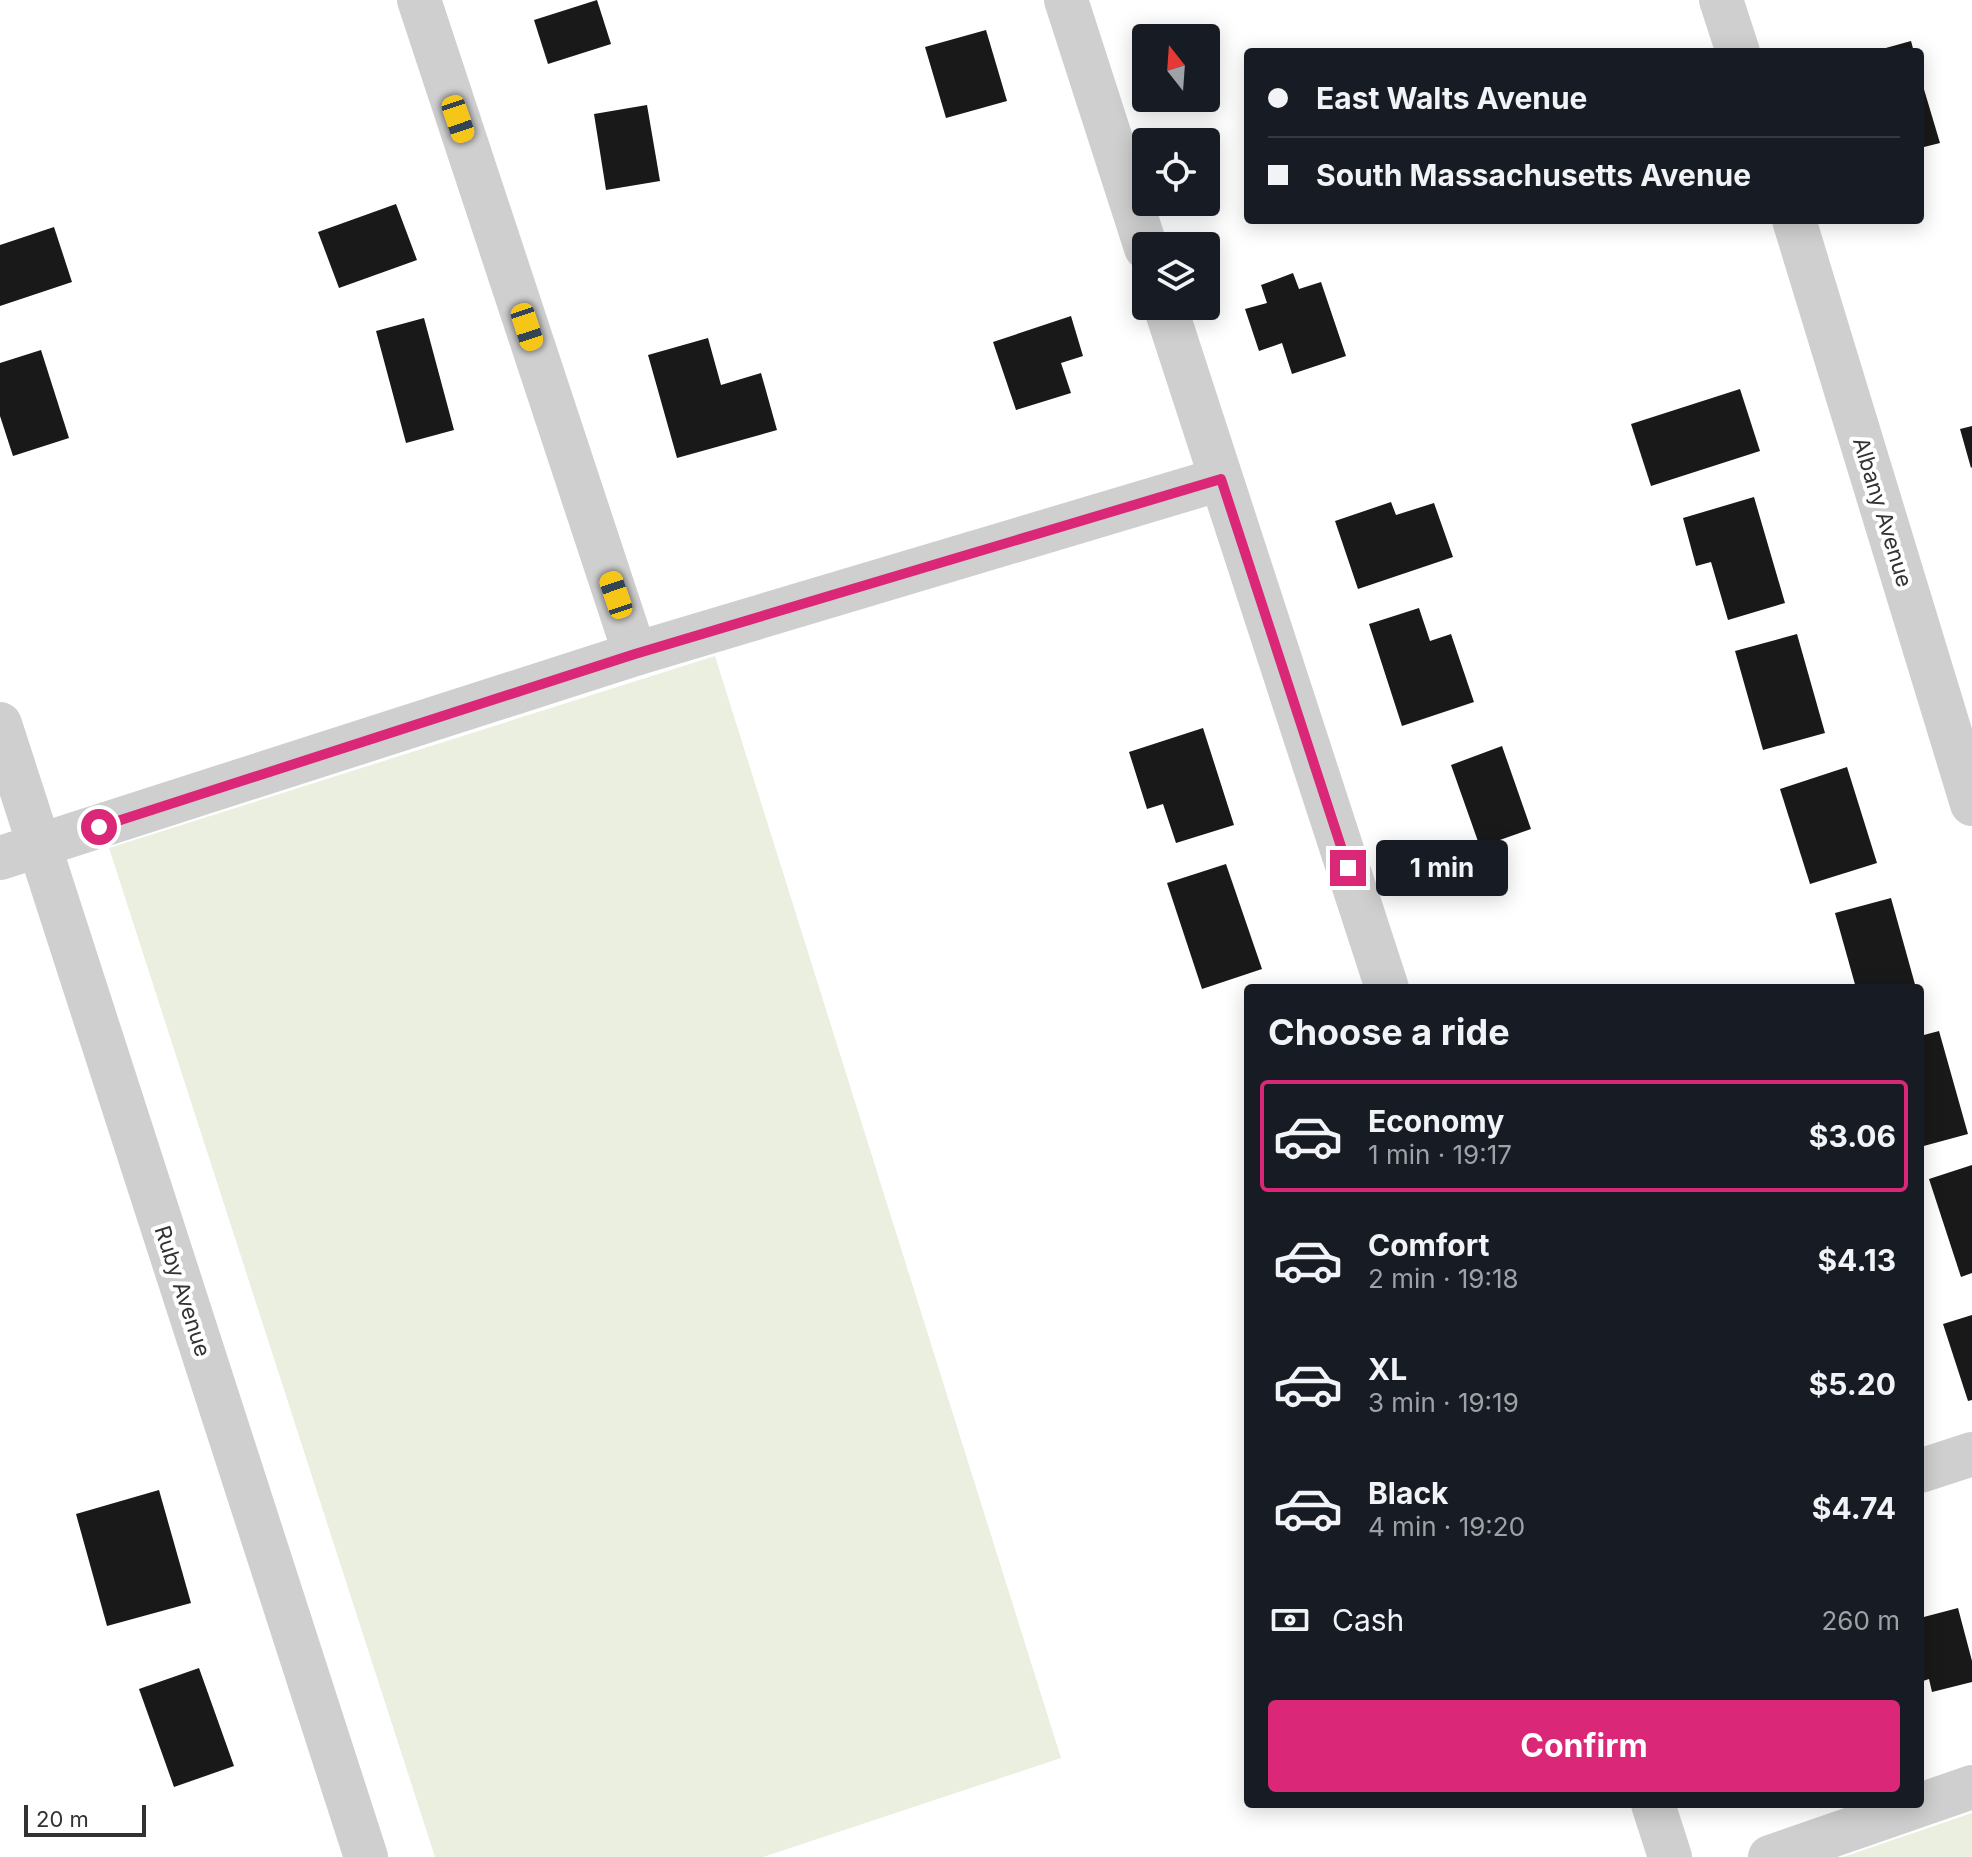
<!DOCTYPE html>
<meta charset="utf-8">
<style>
:root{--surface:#171b24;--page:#242831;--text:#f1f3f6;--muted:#9ea1a6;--line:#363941;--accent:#db2777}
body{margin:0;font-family:Inter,sans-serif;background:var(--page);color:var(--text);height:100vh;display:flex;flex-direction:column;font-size:30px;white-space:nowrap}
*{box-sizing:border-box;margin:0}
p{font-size:26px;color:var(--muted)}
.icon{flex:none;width:44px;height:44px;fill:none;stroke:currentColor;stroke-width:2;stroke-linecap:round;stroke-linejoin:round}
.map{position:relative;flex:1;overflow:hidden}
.panel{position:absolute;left:1244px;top:984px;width:680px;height:824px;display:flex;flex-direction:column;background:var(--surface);border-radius:8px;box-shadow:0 4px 20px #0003}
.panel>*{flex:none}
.banner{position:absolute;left:1244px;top:48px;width:680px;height:176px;border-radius:8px;box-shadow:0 4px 20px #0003;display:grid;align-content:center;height:176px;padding:0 24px;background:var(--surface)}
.needle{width:52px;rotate:343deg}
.buttons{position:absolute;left:1132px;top:24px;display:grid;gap:16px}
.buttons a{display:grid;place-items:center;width:88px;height:88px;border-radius:8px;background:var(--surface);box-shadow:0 4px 20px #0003;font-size:40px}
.scale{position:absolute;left:24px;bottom:20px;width:122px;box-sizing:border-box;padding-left:8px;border:4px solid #323232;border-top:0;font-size:22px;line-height:28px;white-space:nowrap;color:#323232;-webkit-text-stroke:6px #fff;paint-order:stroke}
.end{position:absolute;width:36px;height:36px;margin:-18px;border:10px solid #db2777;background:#fff;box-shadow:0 0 0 4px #fff}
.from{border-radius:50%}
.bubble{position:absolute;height:56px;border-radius:8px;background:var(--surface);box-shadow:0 4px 20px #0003;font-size:26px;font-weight:700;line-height:56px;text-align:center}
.car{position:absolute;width:24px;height:48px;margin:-24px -12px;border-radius:10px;box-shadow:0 0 6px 2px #0007;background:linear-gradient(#f5c518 24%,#345 0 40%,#f5c518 0 76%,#345 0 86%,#f5c518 0)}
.banner b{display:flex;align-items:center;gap:28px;height:76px;font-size:30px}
.banner b+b{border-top:2px solid var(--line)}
.banner i{width:20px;height:20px;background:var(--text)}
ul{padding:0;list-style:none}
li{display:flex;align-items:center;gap:24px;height:112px;margin:0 16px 12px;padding:0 8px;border:4px solid transparent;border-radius:8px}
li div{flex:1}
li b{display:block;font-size:30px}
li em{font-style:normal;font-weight:700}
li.selected{border-color:var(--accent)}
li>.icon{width:72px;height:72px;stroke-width:1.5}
h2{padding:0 24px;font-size:36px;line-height:96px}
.pay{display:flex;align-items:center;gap:20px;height:88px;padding:0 24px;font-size:30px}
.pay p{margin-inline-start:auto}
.action{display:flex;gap:16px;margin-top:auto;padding:16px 24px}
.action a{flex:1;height:92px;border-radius:8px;background:var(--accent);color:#fff;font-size:32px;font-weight:700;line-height:92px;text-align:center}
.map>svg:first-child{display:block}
</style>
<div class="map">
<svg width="1972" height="1857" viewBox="0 0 1972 1857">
<rect width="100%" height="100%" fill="#fff"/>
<!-- green -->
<g fill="#eaefe0">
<polygon points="715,656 1061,1758 763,1857 435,1857 109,848"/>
<polygon points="1972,1813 1972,1857 1843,1857"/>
</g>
<!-- building -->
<g fill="#191919">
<polygon points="597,0 611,44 548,64 534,20"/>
<polygon points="986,30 1007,101 946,118 925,47"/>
<polygon points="1911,41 1914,52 1875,52 1875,51"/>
<polygon points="1920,76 1940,143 1920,148"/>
<polygon points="647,105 660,181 606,190 594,114"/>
<polygon points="396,204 417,260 339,288 318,232"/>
<polygon points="54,227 72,282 0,306 0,245"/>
<polygon points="1293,273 1299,289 1321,282 1346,356 1292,374 1282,343 1259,351 1245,309 1267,303 1261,285"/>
<polygon points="1071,316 1083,356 1061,363 1071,393 1016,410 993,342"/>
<polygon points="424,318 454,430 406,443 376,331"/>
<polygon points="708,338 721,385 761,373 777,430 677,458 648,355"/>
<polygon points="41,350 69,438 13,456 0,416 0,363"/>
<polygon points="1740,389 1760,451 1651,486 1631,424"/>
<polygon points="1972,426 1972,467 1971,468 1960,429"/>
<polygon points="1754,497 1785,603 1728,620 1711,562 1696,566 1683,518"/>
<polygon points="1391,502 1396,515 1434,503 1453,557 1358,589 1335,521"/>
<polygon points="1419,608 1430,641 1451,634 1474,702 1402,726 1369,624"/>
<polygon points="1797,634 1825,733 1763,750 1735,651"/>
<polygon points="1203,728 1234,825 1176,843 1163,804 1147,809 1129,752"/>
<polygon points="1502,746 1531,829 1480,847 1451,765"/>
<polygon points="1847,767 1877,863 1810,884 1780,789"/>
<polygon points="1226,864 1262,969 1202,989 1167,883"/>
<polygon points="1891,898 1916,988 1856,988 1835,913"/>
<polygon points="1939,1031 1968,1134 1920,1147 1920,1036"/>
<polygon points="1972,1165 1972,1273 1961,1277 1929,1179"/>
<polygon points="1972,1315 1972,1400 1968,1401 1943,1324"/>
<polygon points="159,1490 191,1603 107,1626 76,1514"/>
<polygon points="1958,1608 1972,1661 1972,1682 1932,1692 1929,1679 1920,1682 1920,1618"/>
<polygon points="199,1668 234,1766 174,1787 139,1689"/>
</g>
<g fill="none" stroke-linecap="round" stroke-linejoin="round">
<!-- minor -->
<g stroke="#cfcfcf" stroke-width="44">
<polyline points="419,0 635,654"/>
<polyline points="1066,0 1146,248"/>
<polyline points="1721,0 1738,52"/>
<polyline points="1794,220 1972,804"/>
<polyline points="1165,306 1387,988"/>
<polyline points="0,724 366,1857"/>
<polyline points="0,858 635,654 1221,479"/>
<polyline points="1920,1471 1972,1454"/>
<polyline points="1653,1804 1670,1857"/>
<polyline points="1770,1857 1972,1787"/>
</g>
</g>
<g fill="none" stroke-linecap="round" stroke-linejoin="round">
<!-- route -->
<polyline stroke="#db2777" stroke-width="10" points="99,827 635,654 1221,479 1348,868"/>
</g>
<g text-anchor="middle" stroke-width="8" stroke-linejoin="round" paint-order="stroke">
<!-- street labels -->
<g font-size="22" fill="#323232" stroke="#fff">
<text transform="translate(1883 512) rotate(73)" y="8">Albany Avenue</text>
<text transform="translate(183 1291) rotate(72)" y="8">Ruby Avenue</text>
</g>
</g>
</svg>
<div class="buttons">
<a><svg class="needle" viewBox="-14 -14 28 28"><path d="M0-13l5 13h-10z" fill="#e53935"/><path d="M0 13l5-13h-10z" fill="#9ea1a6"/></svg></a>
<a><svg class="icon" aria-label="locate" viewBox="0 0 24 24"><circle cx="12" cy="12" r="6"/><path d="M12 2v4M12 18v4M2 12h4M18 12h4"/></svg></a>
<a><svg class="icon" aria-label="layers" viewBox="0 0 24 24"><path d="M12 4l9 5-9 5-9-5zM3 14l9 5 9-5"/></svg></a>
</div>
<div class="scale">20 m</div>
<i class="end from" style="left:99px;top:827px"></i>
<i class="end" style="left:1348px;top:868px"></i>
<div class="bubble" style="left:1376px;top:840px;width:132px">1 min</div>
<i class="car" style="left:458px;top:119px;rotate:161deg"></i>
<i class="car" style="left:527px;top:327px;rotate:162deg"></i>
<i class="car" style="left:616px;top:595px;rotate:341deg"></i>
<div class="banner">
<b><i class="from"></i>East Walts Avenue</b>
<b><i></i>South Massachusetts Avenue</b>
</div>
<section class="panel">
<h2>Choose a ride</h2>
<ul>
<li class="selected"><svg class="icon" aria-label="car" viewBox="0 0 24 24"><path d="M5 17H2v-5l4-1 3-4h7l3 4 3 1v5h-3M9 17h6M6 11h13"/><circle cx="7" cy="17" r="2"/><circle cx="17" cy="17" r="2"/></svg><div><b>Economy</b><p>1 min · 19:17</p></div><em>$3.06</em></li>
<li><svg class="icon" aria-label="car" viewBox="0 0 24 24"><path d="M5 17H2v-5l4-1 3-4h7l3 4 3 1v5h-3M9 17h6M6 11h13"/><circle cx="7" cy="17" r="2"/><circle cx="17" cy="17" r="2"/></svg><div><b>Comfort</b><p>2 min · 19:18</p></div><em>$4.13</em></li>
<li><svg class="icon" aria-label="car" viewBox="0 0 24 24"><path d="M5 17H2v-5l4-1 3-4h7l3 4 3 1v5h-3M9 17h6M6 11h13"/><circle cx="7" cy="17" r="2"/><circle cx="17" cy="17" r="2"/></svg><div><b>XL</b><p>3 min · 19:19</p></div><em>$5.20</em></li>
<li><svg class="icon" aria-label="car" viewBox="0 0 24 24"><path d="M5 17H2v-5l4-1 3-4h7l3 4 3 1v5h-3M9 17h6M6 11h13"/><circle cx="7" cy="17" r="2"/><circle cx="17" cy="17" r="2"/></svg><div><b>Black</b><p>4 min · 19:20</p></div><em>$4.74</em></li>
</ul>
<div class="pay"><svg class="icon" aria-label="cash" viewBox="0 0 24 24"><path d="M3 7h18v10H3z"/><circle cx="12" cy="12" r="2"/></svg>Cash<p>260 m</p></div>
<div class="action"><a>Confirm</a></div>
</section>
</div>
